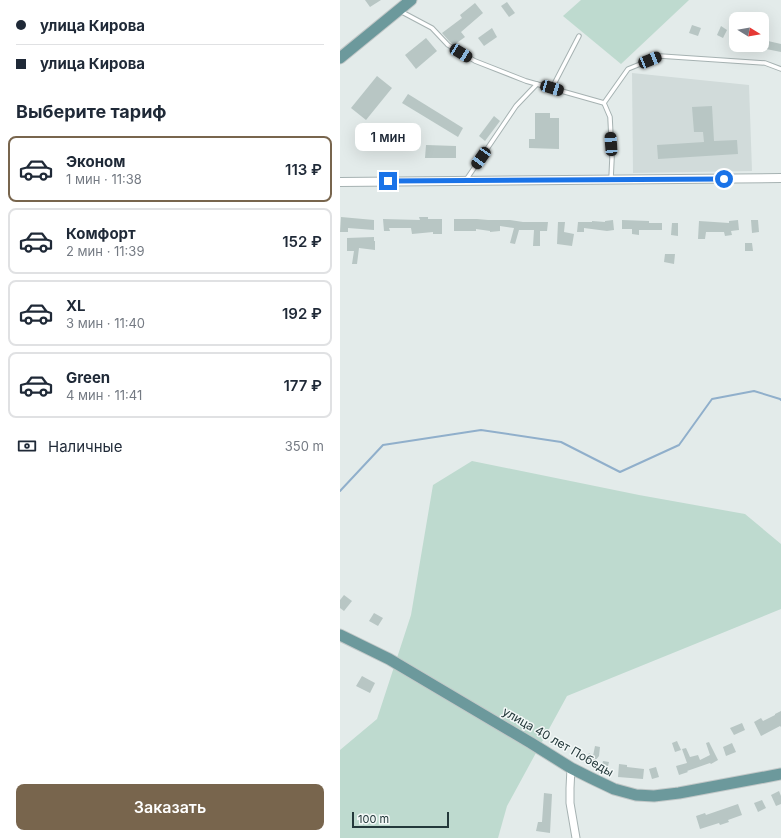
<!DOCTYPE html>
<html lang="ru">
<meta charset="utf-8">
<style>
:root{--surface:#fff;--page:#f2f2f3;--text:#1f2937;--muted:#747a83;--line:#e0e1e3;--accent:#78654d}
body{margin:0;font-family:Inter,sans-serif;background:var(--page);color:var(--text);height:100vh;display:flex;flex-direction:column;font-size:15px;white-space:nowrap}
*{box-sizing:border-box;margin:0}
p{font-size:13px;color:var(--muted)}
.icon{flex:none;width:22px;height:22px;fill:none;stroke:currentColor;stroke-width:2;stroke-linecap:round;stroke-linejoin:round}
.map{position:relative;flex:1;overflow:hidden}
.side{display:flex;flex-direction:column;background:var(--surface);width:340px}
.side>*{flex:none}
.guide{display:grid;align-content:center;height:88px;padding:0 16px;background:var(--surface)}
.needle{width:26px;rotate:101deg}
.controls{position:absolute;left:389px;top:12px;display:grid;gap:8px}
.controls a{display:grid;place-items:center;width:40px;height:40px;border-radius:8px;background:var(--surface);box-shadow:0 4px 16px #0002;font-size:20px}
.scale{position:absolute;left:12px;bottom:10px;width:97px;box-sizing:border-box;padding-left:4px;border:2px solid #24393b;border-top:0;font-size:11px;line-height:14px;white-space:nowrap;color:#24393b;-webkit-text-stroke:3px #f3f8f7;paint-order:stroke}
.end{position:absolute;width:18px;height:18px;margin:-9px;border:5px solid #1a73e8;background:#fff;box-shadow:0 0 0 2px #fff}
.from{border-radius:50%}
.bubble{position:absolute;height:28px;border-radius:8px;background:var(--surface);box-shadow:0 4px 16px #0002;font-size:13px;font-weight:600;line-height:28px;text-align:center}
.car{position:absolute;width:12px;height:24px;margin:-12px -6px;border-radius:5px;box-shadow:0 0 3px 1px #0007;background:linear-gradient(#222 24%,#8ab4d8 0 40%,#222 0 76%,#8ab4d8 0 86%,#222 0)}
.guide b{display:flex;align-items:center;gap:14px;height:38px;font-size:15px}
.guide b+b{border-top:1px solid var(--line)}
.guide i{width:10px;height:10px;background:var(--text)}
ul{padding:0;list-style:none}
li{display:flex;align-items:center;gap:12px;height:66px;margin:0 8px 6px;padding:0 8px;border:2px solid var(--line);border-radius:8px}
li div{flex:1}
li b{display:block;font-size:15px}
li em{font-style:normal;font-weight:600}
li.selected{border-color:var(--accent)}
li>.icon{width:36px;height:36px;stroke-width:1.5}
h2{padding:0 16px;font-size:18px;line-height:48px}
.pay{display:flex;align-items:center;gap:10px;height:44px;padding:0 16px;font-size:15px}
.pay p{margin-inline-start:auto}
.cta{display:flex;gap:8px;margin-top:auto;padding:8px 16px}
.cta a{flex:1;height:46px;border-radius:8px;background:var(--accent);color:#fff;font-size:16px;font-weight:600;line-height:46px;text-align:center}
main{display:flex;flex:1;min-height:0}
.map>svg:first-child{display:block}
</style>
<main>
<section class="side">
<div class="guide">
<b><i class="from"></i>улица Кирова</b>
<b><i></i>улица Кирова</b>
</div>
<h2>Выберите тариф</h2>
<ul>
<li class="selected"><svg class="icon" aria-label="car" viewBox="0 0 24 24"><path d="M5 17H2v-5l4-1 3-4h7l3 4 3 1v5h-3M9 17h6M6 11h13"/><circle cx="7" cy="17" r="2"/><circle cx="17" cy="17" r="2"/></svg><div><b>Эконом</b><p>1 мин · 11:38</p></div><em>113 ₽</em></li>
<li><svg class="icon" aria-label="car" viewBox="0 0 24 24"><path d="M5 17H2v-5l4-1 3-4h7l3 4 3 1v5h-3M9 17h6M6 11h13"/><circle cx="7" cy="17" r="2"/><circle cx="17" cy="17" r="2"/></svg><div><b>Комфорт</b><p>2 мин · 11:39</p></div><em>152 ₽</em></li>
<li><svg class="icon" aria-label="car" viewBox="0 0 24 24"><path d="M5 17H2v-5l4-1 3-4h7l3 4 3 1v5h-3M9 17h6M6 11h13"/><circle cx="7" cy="17" r="2"/><circle cx="17" cy="17" r="2"/></svg><div><b>XL</b><p>3 мин · 11:40</p></div><em>192 ₽</em></li>
<li><svg class="icon" aria-label="car" viewBox="0 0 24 24"><path d="M5 17H2v-5l4-1 3-4h7l3 4 3 1v5h-3M9 17h6M6 11h13"/><circle cx="7" cy="17" r="2"/><circle cx="17" cy="17" r="2"/></svg><div><b>Green</b><p>4 мин · 11:41</p></div><em>177 ₽</em></li>
</ul>
<div class="pay"><svg class="icon" aria-label="cash" viewBox="0 0 24 24"><path d="M3 7h18v10H3z"/><circle cx="12" cy="12" r="2"/></svg>Наличные<p>350 m</p></div>
<div class="cta"><a>Заказать</a></div>
</section>
<div class="map">
<svg width="441" height="838" viewBox="0 0 441 838">
<rect width="100%" height="100%" fill="#e3ebea"/>
<!-- built -->
<polygon fill="#d1dbda" points="292,73 409,85 412,171 293,173"/>
<!-- green -->
<g fill="#bedacf">
<polygon points="241,0 349,0 281,64 223,16"/>
<polygon points="132,461 299,495 405,514 441,544 441,609 227,696 167,806 158,838 0,838 0,750 37,719 71,615 93,485"/>
</g>
<g fill="none" stroke-linecap="round" stroke-linejoin="round">
<!-- stream -->
<polyline stroke="#90afcb" stroke-width="2" points="0,491 43,445 141,430 221,442 280,472 339,445 372,399 414,391 440,399 441,400"/>
</g>
<!-- building -->
<g fill="#b8c6c4">
<polygon points="25,0 41,0 30,7"/>
<polygon points="167,2 175,13 169,17 161,6"/>
<polygon points="135,3 143,13 121,32 125,37 114,45 110,42 102,33 122,18 120,15"/>
<polygon points="394,17 396,17 396,33 390,32"/>
<polygon points="352,25 361,28 358,36 349,33"/>
<polygon points="381,26 387,30 383,38 377,35"/>
<polygon points="152,28 157,37 144,46 138,38"/>
<polygon points="86,38 97,51 76,69 65,55"/>
<polygon points="428,41 441,44 441,52 426,49"/>
<polygon points="37,76 52,88 26,120 11,108"/>
<polygon points="68,94 123,128 118,137 62,103"/>
<polygon points="372,106 374,141 397,140 398,154 318,159 317,145 364,142 363,132 354,132 352,107"/>
<polygon points="195,113 210,113 210,118 219,118 219,149 189,148 189,139 195,139"/>
<polygon points="154,116 160,121 145,141 139,136"/>
<polygon points="86,145 116,146 116,158 85,158"/>
<polygon points="1,217 34,220 34,230 8,228 8,232 0,232"/>
<polygon points="79,217 88,217 88,219 102,219 102,234 93,234 93,232 72,234 71,228 49,228 50,231 44,231 43,219 80,220"/>
<polygon points="114,219 137,219 148,220 170,220 183,222 208,222 207,231 200,231 200,246 193,246 194,230 179,230 175,244 170,243 174,228 160,226 160,231 150,232 150,231 136,229 136,231 114,231"/>
<polygon points="273,220 274,230 267,231 244,228 244,232 237,232 238,222 252,222 252,221 265,222 265,221"/>
<polygon points="282,220 309,221 309,223 322,223 322,230 299,230 299,235 292,234 292,229 282,229"/>
<polygon points="398,220 399,230 391,231 392,235 385,236 384,232 366,232 365,239 358,239 359,221 389,223 389,221"/>
<polygon points="411,220 418,220 419,232 412,233"/>
<polygon points="218,222 225,222 224,232 234,234 232,246 217,244"/>
<polygon points="332,223 338,223 338,236 331,235"/>
<polygon points="34,237 34,241 35,241 35,250 19,248 17,264 12,264 14,251 7,251 7,238"/>
<polygon points="405,243 412,243 413,251 405,251"/>
<polygon points="325,254 335,254 334,264 324,262"/>
<polygon points="4,595 12,601 4,611 0,608 0,600"/>
<polygon points="34,613 43,618 38,626 29,621"/>
<polygon points="22,676 35,683 30,693 16,686"/>
<polygon points="441,711 441,727 440,726 421,736 414,722 421,718 423,721 435,715 435,714"/>
<polygon points="402,723 405,730 394,735 390,728"/>
<polygon points="337,741 341,750 335,752 332,743"/>
<polygon points="369,742 378,760 371,764 370,763 347,771 348,772 339,775 336,766 347,763 342,749 346,748 350,757 358,755 360,760 370,755 366,743"/>
<polygon points="392,743 396,752 386,756 383,747"/>
<polygon points="255,746 260,747 259,756 250,767 251,764 245,759 249,753 253,756"/>
<polygon points="263,761 269,762 267,771 261,769"/>
<polygon points="279,764 287,765 287,767 304,769 303,779 278,777"/>
<polygon points="316,767 319,777 312,779 309,769"/>
<polygon points="439,791 441,796 441,804 436,806 431,795"/>
<polygon points="204,793 212,794 210,833 196,831 198,822 202,822"/>
<polygon points="422,800 426,808 418,812 414,803"/>
<polygon points="398,804 402,815 388,820 389,822 380,825 379,823 360,829 356,816 365,813 366,815"/>
</g>
<g fill="none" stroke-linecap="round" stroke-linejoin="round">
<defs>
<g id="service">
<polyline points="60,11 92,28 108,45 135,61 186,81 264,103"/>
<polyline points="212,88 239,36"/>
<polyline points="271,179 272,158 270,117 264,103 288,69 320,56 425,63 441,69"/>
<polyline points="126,180 176,106 197,84"/>
</g>
<polyline id="minor" points="231,768 230,788 230,803 236,838"/>
<polyline id="tertiary" points="0,182 441,178"/>
<g id="primary">
<polyline points="0,58 71,0"/>
<polyline points="0,635 49,659 191,743 231,768 251,778 274,789 296,795 314,796 339,793 441,774"/>
</g>
</defs>
<!-- service casing -->
<use href="#service" stroke="#a6b2b2" stroke-width="5.5"/>
<!-- minor casing -->
<use href="#minor" stroke="#a6b2b2" stroke-width="9"/>
<!-- tertiary casing -->
<use href="#tertiary" stroke="#a6b2b2" stroke-width="10"/>
<!-- primary casing -->
<use href="#primary" stroke="#c2c8c8" stroke-width="13"/>
<!-- service -->
<use href="#service" stroke="#fff" stroke-width="3.5"/>
<!-- minor -->
<use href="#minor" stroke="#fff" stroke-width="7"/>
<!-- tertiary -->
<use href="#tertiary" stroke="#fff" stroke-width="8"/>
<!-- primary -->
<use href="#primary" stroke="#6c999c" stroke-width="11"/>
</g>
<g fill="none" stroke-linecap="round" stroke-linejoin="round">
<!-- route -->
<polyline stroke="#1a73e8" stroke-width="5" points="48,181 384,179"/>
</g>
<g text-anchor="middle" stroke-width="3" stroke-linejoin="round" paint-order="stroke">
<!-- street labels -->
<g font-size="12" fill="#24393b" stroke="#f3f8f7">
<text transform="translate(218 742) rotate(30)" y="4">улица 40 лет Победы</text>
</g>
</g>
</svg>
<div class="controls">
<a><svg class="needle" viewBox="-14 -14 28 28"><path d="M0-13l5 13h-10z" fill="#e53935"/><path d="M0 13l5-13h-10z" fill="#747a83"/></svg></a>
</div>
<div class="scale">100 m</div>
<i class="end from" style="left:384px;top:179px"></i>
<i class="end" style="left:48px;top:181px"></i>
<div class="bubble" style="left:15px;top:123px;width:66px">1 мин</div>
<i class="car" style="left:121px;top:53px;rotate:121deg"></i>
<i class="car" style="left:310px;top:60px;rotate:68deg"></i>
<i class="car" style="left:212px;top:88px;rotate:106deg"></i>
<i class="car" style="left:271px;top:144px;rotate:356deg"></i>
<i class="car" style="left:141px;top:158px;rotate:215deg"></i>
</div>
</main>
